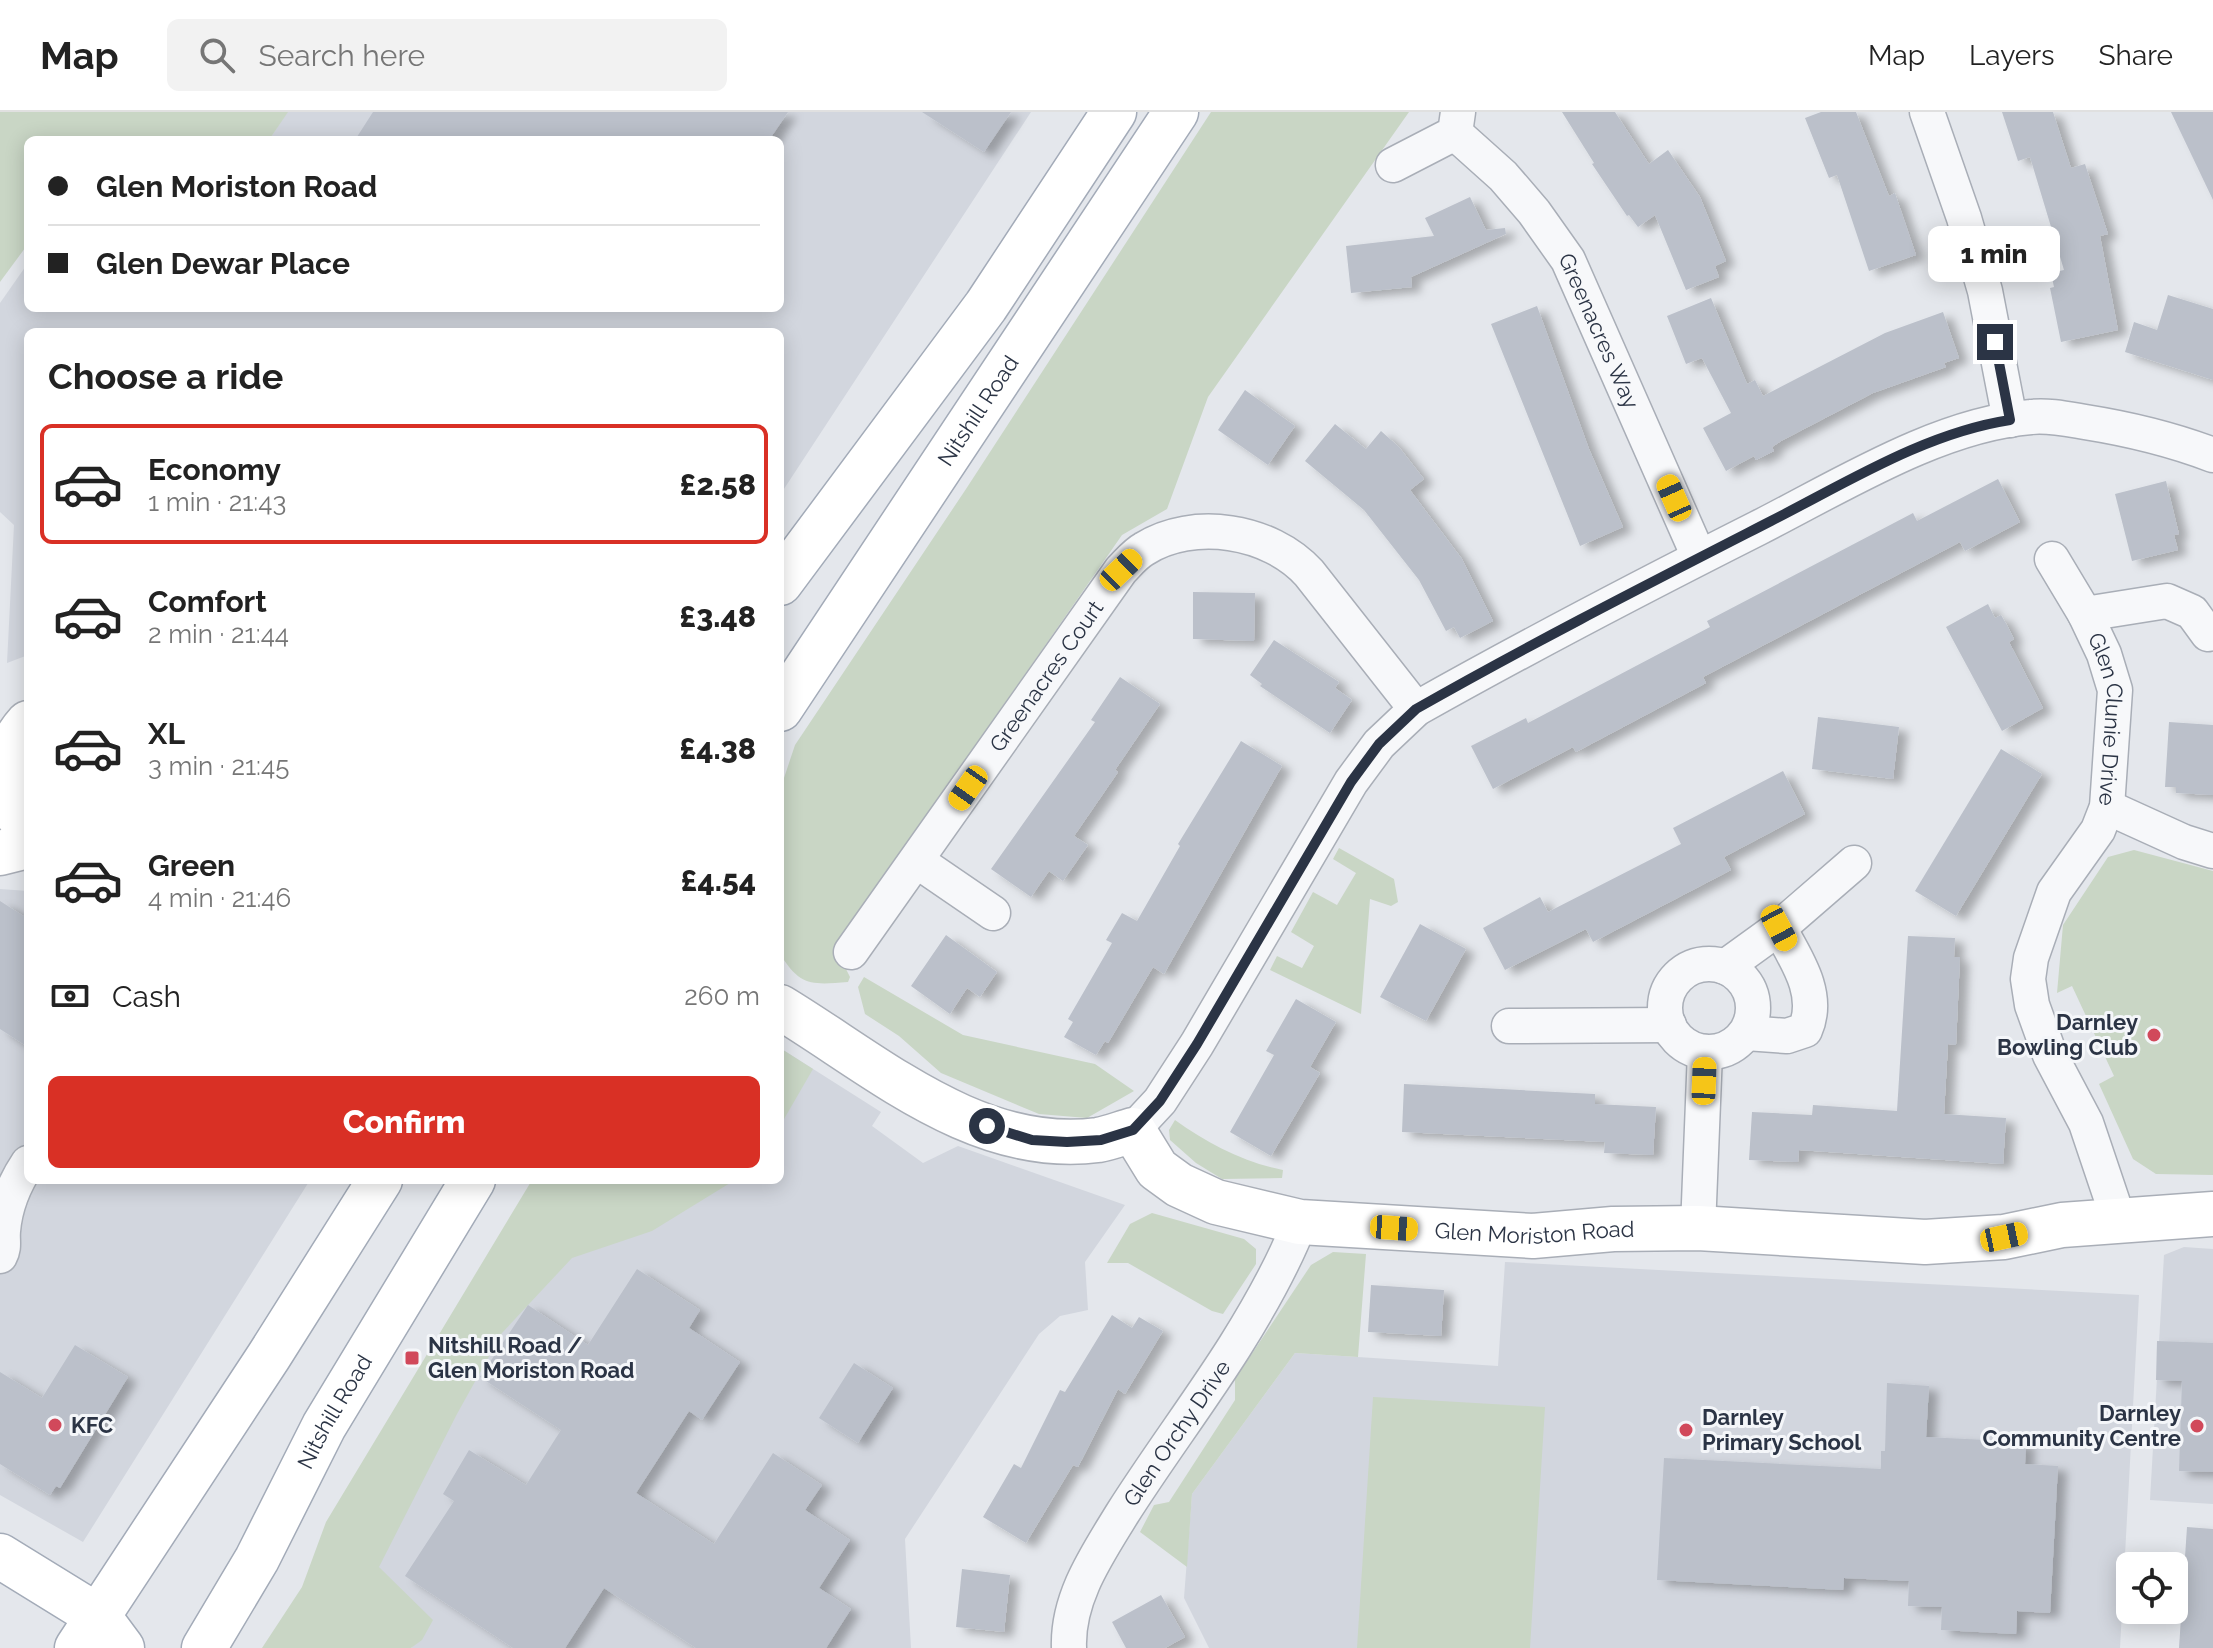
<!DOCTYPE html>
<meta charset="utf-8">
<style>
:root{--surface:#fff;--page:#f2f2f2;--text:#222;--muted:#767676;--line:#e0e0e0;--accent:#d93025}
body{margin:0;font-family:Raleway,sans-serif;background:var(--page);color:var(--text);height:100vh;display:flex;flex-direction:column;font-size:30px;white-space:nowrap}
*{box-sizing:border-box;margin:0}
p{font-size:26px;color:var(--muted)}
.icon{flex:none;width:44px;height:44px;fill:none;stroke:currentColor;stroke-width:2;stroke-linecap:round;stroke-linejoin:round}
.map{position:relative;flex:1;overflow:hidden}
.panel{position:absolute;left:24px;top:216px;width:760px;height:856px;display:flex;flex-direction:column;background:var(--surface);border-radius:12px;box-shadow:0 4px 20px #0003}
.panel>*{flex:none}
.banner{position:absolute;left:24px;top:24px;width:760px;height:176px;border-radius:12px;box-shadow:0 4px 20px #0003;display:grid;align-content:center;height:176px;padding:0 24px;background:var(--surface)}
.controls{position:absolute;left:2116px;top:1440px;display:grid;gap:16px}
.controls a{display:grid;place-items:center;width:72px;height:72px;border-radius:12px;background:var(--surface);box-shadow:0 4px 20px #0003;font-size:40px}
.end{position:absolute;width:36px;height:36px;margin:-18px;border:10px solid #2b3445;background:#fff;box-shadow:0 0 0 4px #fff}
.from{border-radius:50%}
.bubble{position:absolute;height:56px;border-radius:12px;background:var(--surface);box-shadow:0 4px 20px #0003;font-size:26px;font-weight:800;line-height:56px;text-align:center}
.car{position:absolute;width:24px;height:48px;margin:-24px -12px;border-radius:10px;box-shadow:0 0 6px 2px #0007;background:linear-gradient(#f5c518 24%,#345 0 40%,#f5c518 0 76%,#345 0 86%,#f5c518 0)}
.banner b{display:flex;align-items:center;gap:28px;height:76px;font-size:30px}
.banner b+b{border-top:2px solid var(--line)}
.banner i{width:20px;height:20px;background:var(--text)}
ul{padding:0;list-style:none}
li{display:flex;align-items:center;gap:24px;height:120px;margin:0 16px 12px;padding:0 8px;border:4px solid transparent;border-radius:12px}
li div{flex:1}
li b{display:block;font-size:30px}
li em{font-style:normal;font-weight:800}
li.current{border-color:var(--accent)}
li>.icon{width:72px;height:72px;stroke-width:1.5}
h2{padding:0 24px;font-size:36px;line-height:96px}
.pay{display:flex;align-items:center;gap:20px;height:88px;padding:0 24px;font-size:30px}
.pay p{margin-inline-start:auto}
.button{display:flex;gap:16px;margin-top:auto;padding:16px 24px}
.button a{flex:1;height:92px;border-radius:12px;background:var(--accent);color:#fff;font-size:32px;font-weight:800;line-height:92px;text-align:center}
header{display:flex;align-items:center;gap:48px;box-sizing:border-box;height:112px;padding:0 40px;background:var(--surface);border-bottom:2px solid var(--line)}
header strong{font-size:38px}
nav{display:flex;gap:44px;margin-inline-start:auto;font-size:28px}
.search{width:560px;height:72px;background:var(--page);display:flex;align-items:center;gap:20px;box-sizing:border-box;padding:0 28px;border-radius:12px;color:var(--muted);font-size:30px}
.map>svg:first-child{display:block}
</style>
<header>
<strong>Map</strong>
<div class="search"><svg class="icon" aria-label="search" viewBox="0 0 24 24"><circle cx="10" cy="10" r="6"/><path d="M15 15l6 6"/></svg>Search here</div>
<nav><a>Map</a><a>Layers</a><a>Share</a></nav>
</header>
<div class="map">
<svg width="2213" height="1536" viewBox="0 0 2213 1536">
<defs>
<filter id="shadow"><feDropShadow dx="9" dy="5" stdDeviation="4" flood-color="#0004"/></filter>
</defs>
<rect width="100%" height="100%" fill="#e4e7ec"/>
<!-- built -->
<g fill="#d2d6de">
<polygon points="287,0 1031,0 780,383 780,220 28,220 28,543 7,551 14,413 0,400 0,191 28,151 28,196 780,196 780,28 269,28"/>
<polygon points="0,777 28,779 28,1068 310,1068 83,1430 0,1383"/>
<polygon points="780,936 881,1000 872,1014 923,1051 958,1034 1125,1093 1085,1150 1088,1198 1060,1204 1039,1222 905,1427 911,1536 411,1536 421,1527 330,1455 573,1068 780,1068"/>
<polygon points="2184,1135 2213,1137 2213,1392 2150,1388 2164,1143"/>
<polygon points="1505,1150 2139,1183 2120,1536 1209,1536 1184,1486 1192,1382 1295,1241 1498,1254"/>
</g>
<!-- green -->
<g fill="#c9d6c5">
<polygon points="0,0 288,0 269,28 28,28 28,132 0,170"/>
<path d="M1211,0H1409L1208,285L1167,397L1122,423L835,835L850,865L848,870C811,873 800,874 780,842V678L795,633L966,377Z"/>
<polygon points="1339,736 1394,767 1398,790 1391,794 1370,787 1361,902 1270,858 1277,844 1302,856 1314,834 1291,820 1313,780 1337,793 1356,761 1333,747"/>
<polygon points="2134,738 2213,759 2213,1063 2156,1062 2133,1047 2099,972 2114,964 2072,874 2057,881 2063,813 2108,745"/>
<polygon points="864,865 963,923 1095,952 1134,979 1087,1006 1039,1002 941,961 899,924 865,902 858,875"/>
<polygon points="780,936 813,957 780,1014"/>
<path d="M1175,1008C1207,1031 1245,1051 1283,1058L1282,1066L1222,1067L1196,1051L1170,1028L1169,1018Z"/>
<polygon points="532,1068 735,1068 652,1119 572,1146 502,1221 457,1302 379,1455 433,1508 422,1528 411,1536 262,1536 302,1475 326,1410"/>
<polygon points="1152,1101 1244,1127 1256,1137 1256,1152 1223,1202 1212,1199 1128,1151 1107,1151 1130,1112"/>
<polygon points="1333,1140 1366,1142 1358,1245 1295,1241 1192,1382 1187,1455 1140,1420 1154,1393 1169,1390 1235,1288 1235,1267 1311,1153"/>
<polygon points="1373,1285 1545,1295 1530,1536 1357,1536"/>
</g>
<!-- building -->
<g fill="#bbc0ca" filter="url(#shadow)">
<polygon points="373,0 788,0 769,28 355,28"/>
<polygon points="922,0 1011,0 984,40"/>
<polygon points="1562,0 1615,0 1649,52 1668,38 1700,85 1726,149 1715,154 1719,165 1686,178 1655,103 1638,115 1629,103 1627,104 1592,52 1594,51"/>
<polygon points="1821,0 1856,0 1889,84 1895,81 1916,143 1869,159 1837,63 1829,66 1805,6"/>
<polygon points="2002,0 2053,0 2071,56 2085,52 2108,122 2100,124 2118,218 2061,230 2050,176 2054,175 2051,161 2064,158 2030,45 2018,49"/>
<polygon points="2171,0 2213,0 2213,88"/>
<polygon points="1470,85 1486,118 1505,116 1506,122 1411,165 1412,175 1351,181 1346,134 1434,124 1425,106"/>
<polygon points="2168,183 2213,197 2213,268 2125,240 2134,210 2157,218"/>
<polygon points="1711,186 1747,272 1755,268 1763,284 1885,221 1943,200 1959,246 1944,251 1946,255 1873,281 1781,329 1772,335 1774,339 1756,348 1754,344 1726,359 1703,316 1731,301 1702,246 1686,252 1667,204"/>
<polygon points="1537,194 1589,337 1623,415 1580,434 1491,212"/>
<polygon points="1245,278 1295,314 1268,353 1218,318"/>
<polygon points="1335,312 1366,337 1381,319 1399,335 1424,367 1410,378 1462,447 1493,509 1460,526 1454,515 1446,519 1419,468 1364,398 1305,349"/>
<polygon points="1998,367 2020,410 1965,439 1960,430 1703,565 1706,571 1576,640 1573,635 1493,677 1471,634 1526,606 1528,611 1634,555 1710,515 1707,509 1913,401 1917,409"/>
<polygon points="2166,369 2179,422 2174,423 2178,438 2132,449 2115,382"/>
<polygon points="1193,480 1255,481 1254,529 1193,527"/>
<polygon points="1988,492 1995,506 2001,503 2008,515 2014,527 2009,530 2043,596 2002,619 1946,515"/>
<polygon points="1274,528 1339,570 1335,576 1352,588 1330,621 1260,574 1262,572 1250,563"/>
<polygon points="1120,565 1160,592 1115,658 1118,660 1074,724 1088,733 1063,769 1049,759 1031,785 991,757 1095,610 1091,608"/>
<polygon points="1818,605 1899,615 1893,667 1812,657"/>
<polygon points="2169,610 2213,613 2213,683 2176,681 2176,675 2165,675"/>
<polygon points="1241,629 1282,654 1164,862 1153,855 1108,931 1105,929 1096,943 1064,925 1073,910 1068,907 1112,831 1106,828 1122,801 1137,809 1180,734 1178,732"/>
<polygon points="2001,637 2042,662 1956,804 1915,779"/>
<polygon points="1783,659 1805,702 1724,745 1731,758 1593,830 1586,817 1505,858 1483,816 1540,785 1548,800 1681,732 1673,716"/>
<polygon points="0,789 28,807 28,935 0,917"/>
<polygon points="1420,812 1466,837 1426,909 1380,885"/>
<polygon points="946,823 997,860 980,885 967,876 950,902 911,874"/>
<polygon points="1908,824 1955,826 1954,845 1960,845 1956,933 1948,932 1944,1002 2006,1006 2003,1052 1799,1038 1798,1050 1749,1048 1752,1000 1812,1003 1813,993 1897,999"/>
<polygon points="1296,887 1336,910 1310,955 1320,961 1271,1044 1230,1020 1274,943 1266,939"/>
<polygon points="1404,972 1595,982 1595,992 1656,995 1653,1043 1604,1041 1605,1030 1402,1020"/>
<polygon points="637,1157 700,1198 689,1216 740,1250 702,1308 689,1299 636,1381 714,1432 773,1341 822,1373 805,1398 850,1428 819,1476 851,1497 826,1536 696,1536 604,1476 565,1536 513,1536 405,1464 454,1389 443,1382 469,1338 526,1373 561,1318 480,1265 528,1193 588,1233"/>
<polygon points="1371,1173 1444,1178 1441,1224 1368,1220"/>
<polygon points="1112,1203 1132,1216 1139,1205 1163,1219 1125,1282 1118,1277 1078,1355 1073,1353 1026,1431 983,1405 1014,1352 1021,1356 1060,1278 1065,1280"/>
<polygon points="2157,1229 2213,1231 2213,1360 2179,1359 2182,1269 2156,1268"/>
<polygon points="75,1233 128,1265 60,1376 56,1374 50,1383 0,1352 0,1260 42,1286"/>
<polygon points="854,1251 893,1276 858,1331 819,1306"/>
<polygon points="1887,1271 1929,1274 1926,1325 2026,1330 2025,1352 2058,1354 2050,1501 2017,1499 2016,1522 1941,1518 1942,1495 1908,1494 1909,1469 1844,1466 1843,1478 1657,1468 1664,1346 1881,1357 1881,1339 1885,1339"/>
<polygon points="2187,1415 2213,1417 2213,1536 2179,1536"/>
<polygon points="962,1457 1010,1463 1004,1520 956,1515"/>
<polygon points="1161,1483 1185,1525 1165,1536 1126,1536 1112,1510"/>
</g>
<g fill="none" stroke-linecap="round" stroke-linejoin="round">
<defs>
<g id="street">
<polyline points="1927,0 1964,106 1985,179 2010,308"/>
<path id="s1" d="M1455,21L1503,64L1534,100L1568,148L1699,445"/>
<polyline points="1393,53 1455,21 1458,0"/>
<path id="s2" d="M2052,447L2085,502L2104,542L2115,578L2107,695L2098,718L2054,780L2031,846L2028,867L2032,893L2050,943L2086,1011L2119,1109"/>
<polyline points="2085,502 2167,489 2192,500 2208,522"/>
<polyline points="2107,695 2184,730 2213,739"/>
<polyline points="917,749 993,801"/>
<path id="s3" d="M851,840L1121,458C1128,451 1135,442 1144,437C1193,406 1270,418 1309,461L1416,597"/>
<circle cx="1709" cy="896" r="44"/>
<polyline points="1725,855 1779,816 1854,751"/>
<polyline points="1509,914 1669,913"/>
<path d="M1746,921L1787,924L1805,918C1821,882 1796,847 1779,816"/>
<path d="M1133,1018L1160,989L1197,932L1351,670L1379,632L1416,597C1528,534 1643,474 1758,416C1839,375 1939,312 2031,305C2048,303 2067,307 2085,310C2129,317 2171,327 2213,343"/>
<polyline points="1698,1116 1705,940"/>
<path d="M0,1144C5,1135 2,1129 3,1119C5,1093 14,1072 28,1051"/>
<path id="s4" d="M1069,1536C1067,1486 1097,1443 1122,1402C1158,1345 1199,1291 1235,1234C1260,1194 1283,1154 1300,1110"/>
</g>
<g id="secondary">
<path d="M28,611C0,642 0,685 28,717"/>
<polyline points="0,741 28,734"/>
<path id="s5" d="M780,895C876,953 977,1044 1098,1028C1110,1026 1122,1021 1133,1018L1157,1057L1179,1073L1216,1090L1300,1110L1533,1124L1613,1117L1698,1116L1925,1130L2004,1125L2062,1113L2213,1102"/>
</g>
<g id="primary">
<polyline points="780,471 986,194 1114,0"/>
<path id="s6" d="M780,597L1176,0"/>
<polyline points="0,1444 99,1505 122,1536"/>
<polyline points="77,1536 269,1244 380,1068"/>
<path id="s7" d="M204,1536L257,1447L324,1314L473,1068"/>
</g>
</defs>
<!-- street casing -->
<use href="#street" stroke="#a9aeb7" stroke-width="37"/>
<!-- secondary casing -->
<use href="#secondary" stroke="#a9aeb7" stroke-width="47"/>
<!-- primary casing -->
<use href="#primary" stroke="#a3abb8" stroke-width="47"/>
<!-- street -->
<use href="#street" stroke="#f7f8fa" stroke-width="34"/>
<!-- secondary -->
<use href="#secondary" stroke="#fff" stroke-width="44"/>
<!-- primary -->
<use href="#primary" stroke="#fff" stroke-width="44"/>
</g>
<g fill="none" stroke-linecap="round" stroke-linejoin="round">
<!-- route -->
<path stroke="#2b3445" stroke-width="10" d="M987,1014L1032,1028L1067,1030L1101,1028L1133,1018L1160,989L1197,932L1351,670L1379,632L1416,597C1532,531 1652,470 1771,409C1846,371 1925,321 2010,308L1995,230"/>
</g>
<!-- markers -->
<g fill="#d1495b" stroke="#f4f6f9" stroke-width="3">
<circle cx="2154" cy="923" r="8"/>
<rect x="404" y="1238" width="16" height="16" rx="4"/>
<circle cx="55" cy="1313" r="8"/>
<circle cx="2197" cy="1314" r="8"/>
<circle cx="1686" cy="1318" r="8"/>
</g>
<g text-anchor="middle" stroke-width="6" stroke-linejoin="round" paint-order="stroke">
<!-- street labels -->
<g font-size="22" fill="#2b3445" stroke="#f4f6f9">
<text dy="8" stroke="none"><textPath href="#s1" startOffset="248">Greenacres Way</textPath></text>
<text dy="8" stroke="none"><textPath href="#s6" startOffset="358">Nitshill Road</textPath></text>
<text dy="8" stroke="none"><textPath href="#s3" startOffset="338">Greenacres Court</textPath></text>
<text dy="8" stroke="none"><textPath href="#s2" startOffset="174">Glen Clunie Drive</textPath></text>
<text dy="8" stroke="none"><textPath href="#s5" startOffset="824">Glen Moriston Road</textPath></text>
<text dy="8" stroke="none"><textPath href="#s7" startOffset="270">Nitshill Road</textPath></text>
<text dy="8" stroke="none"><textPath href="#s4" startOffset="244">Glen Orchy Drive</textPath></text>
</g>
<!-- poi labels -->
<g font-size="22" font-weight="bold" fill="#2b3445" stroke="#f4f6f9" text-anchor="start">
<text x="2138" y="918" text-anchor="end">Darnley<tspan x="2138" dy="25">Bowling Club</tspan></text>
<text x="428" y="1241">Nitshill Road /<tspan x="428" dy="25">Glen Moriston Road</tspan></text>
<text x="2181" y="1309" text-anchor="end">Darnley<tspan x="2181" dy="25">Community Centre</tspan></text>
<text x="1702" y="1313">Darnley<tspan x="1702" dy="25">Primary School</tspan></text>
<text x="71" y="1321">KFC</text>
</g>
</g>
</svg>
<div class="controls">
<a><svg class="icon" aria-label="locate" viewBox="0 0 24 24"><circle cx="12" cy="12" r="6"/><path d="M12 2v4M12 18v4M2 12h4M18 12h4"/></svg></a>
</div>
<i class="end from" style="left:987px;top:1014px"></i>
<i class="end" style="left:1995px;top:230px"></i>
<div class="bubble" style="left:1928px;top:114px;width:132px">1 min</div>
<i class="car" style="left:1674px;top:386px;rotate:336deg"></i>
<i class="car" style="left:1121px;top:458px;rotate:46deg"></i>
<i class="car" style="left:968px;top:676px;rotate:215deg"></i>
<i class="car" style="left:1779px;top:816px;rotate:152deg"></i>
<i class="car" style="left:1704px;top:969px;rotate:2deg"></i>
<i class="car" style="left:1394px;top:1116px;rotate:94deg"></i>
<i class="car" style="left:2004px;top:1125px;rotate:78deg"></i>
<div class="banner">
<b><i class="from"></i>Glen Moriston Road</b>
<b><i></i>Glen Dewar Place</b>
</div>
<section class="panel">
<h2>Choose a ride</h2>
<ul>
<li class="current"><svg class="icon" aria-label="car" viewBox="0 0 24 24"><path d="M5 17H2v-5l4-1 3-4h7l3 4 3 1v5h-3M9 17h6M6 11h13"/><circle cx="7" cy="17" r="2"/><circle cx="17" cy="17" r="2"/></svg><div><b>Economy</b><p>1 min · 21:43</p></div><em>£2.58</em></li>
<li><svg class="icon" aria-label="car" viewBox="0 0 24 24"><path d="M5 17H2v-5l4-1 3-4h7l3 4 3 1v5h-3M9 17h6M6 11h13"/><circle cx="7" cy="17" r="2"/><circle cx="17" cy="17" r="2"/></svg><div><b>Comfort</b><p>2 min · 21:44</p></div><em>£3.48</em></li>
<li><svg class="icon" aria-label="car" viewBox="0 0 24 24"><path d="M5 17H2v-5l4-1 3-4h7l3 4 3 1v5h-3M9 17h6M6 11h13"/><circle cx="7" cy="17" r="2"/><circle cx="17" cy="17" r="2"/></svg><div><b>XL</b><p>3 min · 21:45</p></div><em>£4.38</em></li>
<li><svg class="icon" aria-label="car" viewBox="0 0 24 24"><path d="M5 17H2v-5l4-1 3-4h7l3 4 3 1v5h-3M9 17h6M6 11h13"/><circle cx="7" cy="17" r="2"/><circle cx="17" cy="17" r="2"/></svg><div><b>Green</b><p>4 min · 21:46</p></div><em>£4.54</em></li>
</ul>
<div class="pay"><svg class="icon" aria-label="cash" viewBox="0 0 24 24"><path d="M3 7h18v10H3z"/><circle cx="12" cy="12" r="2"/></svg>Cash<p>260 m</p></div>
<div class="button"><a>Confirm</a></div>
</section>
</div>
